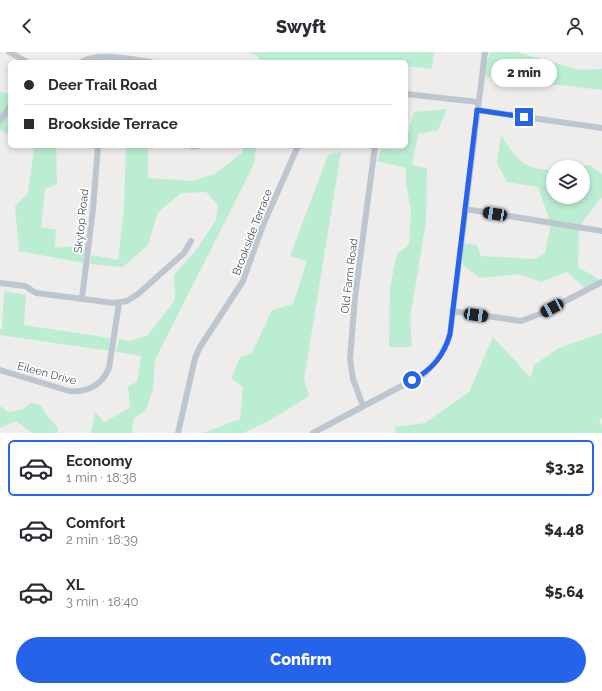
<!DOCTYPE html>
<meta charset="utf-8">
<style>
:root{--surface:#fff;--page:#f7f7f7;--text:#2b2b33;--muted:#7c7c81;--line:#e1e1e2;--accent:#2563eb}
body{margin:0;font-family:Raleway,sans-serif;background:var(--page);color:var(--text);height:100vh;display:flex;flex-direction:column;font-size:15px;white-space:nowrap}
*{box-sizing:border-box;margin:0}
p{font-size:13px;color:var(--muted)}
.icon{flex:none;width:22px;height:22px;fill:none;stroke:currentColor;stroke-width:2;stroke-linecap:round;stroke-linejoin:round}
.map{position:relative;height:381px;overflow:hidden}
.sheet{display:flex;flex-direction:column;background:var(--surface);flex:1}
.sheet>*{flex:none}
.guide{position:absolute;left:8px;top:8px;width:400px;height:88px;border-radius:6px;box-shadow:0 2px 6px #0003;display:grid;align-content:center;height:88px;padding:0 16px;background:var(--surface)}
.controls{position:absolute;left:546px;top:108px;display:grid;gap:8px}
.controls a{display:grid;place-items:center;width:44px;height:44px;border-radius:50%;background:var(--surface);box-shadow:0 2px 6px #0003;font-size:20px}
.end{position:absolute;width:18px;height:18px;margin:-9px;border:5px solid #2563eb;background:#fff;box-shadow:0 0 0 2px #fff}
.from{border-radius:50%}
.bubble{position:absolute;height:28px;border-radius:14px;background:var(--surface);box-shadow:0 2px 6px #0003;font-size:13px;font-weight:800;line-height:28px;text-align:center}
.car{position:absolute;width:12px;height:24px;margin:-12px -6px;border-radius:5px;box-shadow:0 0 3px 1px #0007;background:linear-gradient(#222 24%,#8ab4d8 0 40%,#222 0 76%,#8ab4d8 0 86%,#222 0)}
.guide b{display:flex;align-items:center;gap:14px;height:38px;font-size:15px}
.guide b+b{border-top:1px solid var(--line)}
.guide i{width:10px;height:10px;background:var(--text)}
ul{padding:7px 0 0;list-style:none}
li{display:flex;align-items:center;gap:12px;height:56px;margin:0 8px 6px;padding:0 8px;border:2px solid transparent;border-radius:6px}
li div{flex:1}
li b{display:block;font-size:15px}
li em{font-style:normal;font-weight:800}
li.on{border-color:var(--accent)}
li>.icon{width:36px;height:36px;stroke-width:1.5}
.cta{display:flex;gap:8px;margin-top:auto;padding:8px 16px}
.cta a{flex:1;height:46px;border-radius:24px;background:var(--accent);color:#fff;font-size:16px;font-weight:800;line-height:46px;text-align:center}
header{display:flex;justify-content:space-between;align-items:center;height:52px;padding:0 16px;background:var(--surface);font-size:18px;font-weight:800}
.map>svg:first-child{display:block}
</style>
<header><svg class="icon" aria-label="back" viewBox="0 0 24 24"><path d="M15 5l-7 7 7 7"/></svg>Swyft<svg class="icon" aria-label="person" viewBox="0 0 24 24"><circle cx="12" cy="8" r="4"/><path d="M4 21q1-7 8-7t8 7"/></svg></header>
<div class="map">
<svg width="602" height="381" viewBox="0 0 602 381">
<rect width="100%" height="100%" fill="#efecec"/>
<!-- green -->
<g fill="#baedd1">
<polygon points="248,0 434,0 432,17 406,14 406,10 367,10 342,8 333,10 262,10 257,4"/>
<polygon points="490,0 517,0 580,18 602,17 602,38 483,24"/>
<polygon points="0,40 10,42 10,83 0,78"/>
<polygon points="447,57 438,78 418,82 412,113 427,116 426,169 410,266 412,295 389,295 390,235 397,202 409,193 411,158 406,132 406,116 377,109 381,97 403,98 404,94 406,94 406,88 414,60"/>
<path d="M501,83C516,106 523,119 553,117V145H583V115H572L590,113L602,122V146H600L579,175L578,215L602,229L586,237L567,220L541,230L519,222L480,226L463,213L462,198L464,191L477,193L481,204L536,207L545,201L551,172L538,135L507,130L497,111Z"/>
<polygon points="31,94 56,94 57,132 45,137 41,175 56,178 55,196 85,193 83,211 19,199 15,154 28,141 34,96"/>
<polygon points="126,94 148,94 148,126 194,129 216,121 242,101 245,94 256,94 254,112 155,308 153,338 145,359 134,366 132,381 91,381 95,360 104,370 130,356 128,334 137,330 141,304 116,300 119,287 131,289 148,283 175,248 174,223 197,197 216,168 218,153 206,140 181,141 158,160 148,193 123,215 90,212 91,203 118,208 124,155"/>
<polygon points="341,100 304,327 309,344 272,367 243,381 203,381 240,367 243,335 231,326 240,306 252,301 272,258 293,252 307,209 290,204 328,103"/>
<polygon points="4,239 26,243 24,273 110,286 109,299 0,283 0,277 2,277"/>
<polygon points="602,281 602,366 599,369 602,373 602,381 396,381 395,375 425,371 469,340 493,285 531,326 534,313 559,296"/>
<polygon points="31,351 40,353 48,365 58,376 57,381 32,381 16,369 0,376 0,354 8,360 22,358"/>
</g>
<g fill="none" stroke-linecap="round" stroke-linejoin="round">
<!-- minor -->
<g stroke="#bdc6cf" stroke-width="6">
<polyline points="9,0 27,10"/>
<path d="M81,10C97,0 132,7 151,10"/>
<polyline points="406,42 478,50"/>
<polyline points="477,58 602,76"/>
<polyline points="0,69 10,54"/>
<polyline points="192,94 197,94"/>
<polyline points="465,157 602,179"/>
<polyline points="0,231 25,234 36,241 114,251 127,249 138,242 184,201 191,189"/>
<polyline points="82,246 93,157 98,94"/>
<polyline points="452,259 521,269 540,262 602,230"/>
<path d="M0,318L69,339C87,341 102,333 109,316L119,251"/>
<polyline points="363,354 353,327 350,307 355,245 375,94"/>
<polyline points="178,381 195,306 200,295 243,229 263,173 298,94"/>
<path d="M313,381L424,322C437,310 445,299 450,282L485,0"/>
</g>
</g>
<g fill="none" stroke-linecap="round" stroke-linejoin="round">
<!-- route -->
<path stroke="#2563eb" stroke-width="5" d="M412,328C432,318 444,304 450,282L477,58L524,65"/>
</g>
<g text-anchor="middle" stroke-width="3.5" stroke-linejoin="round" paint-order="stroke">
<!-- street labels -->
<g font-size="11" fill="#454e59" stroke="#fff">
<text transform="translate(81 169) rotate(-84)" y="4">Skytop Road</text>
<text transform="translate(252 180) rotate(-69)" y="4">Brookside Terrace</text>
<text transform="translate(349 224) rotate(-83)" y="4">Old Farm Road</text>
<text transform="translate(47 321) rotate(15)" y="4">Eileen Drive</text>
</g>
</g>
</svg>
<div class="controls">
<a><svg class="icon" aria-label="layers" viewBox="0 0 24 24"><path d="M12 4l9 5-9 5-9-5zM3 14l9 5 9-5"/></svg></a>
</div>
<i class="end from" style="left:412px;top:328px"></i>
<i class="end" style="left:524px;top:65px"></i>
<div class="bubble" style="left:491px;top:7px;width:66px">2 min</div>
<i class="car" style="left:495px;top:162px;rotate:279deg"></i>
<i class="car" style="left:552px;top:256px;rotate:242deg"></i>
<i class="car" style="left:476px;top:263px;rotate:98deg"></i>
<div class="guide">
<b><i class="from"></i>Deer Trail Road</b>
<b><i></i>Brookside Terrace</b>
</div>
</div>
<section class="sheet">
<ul>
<li class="on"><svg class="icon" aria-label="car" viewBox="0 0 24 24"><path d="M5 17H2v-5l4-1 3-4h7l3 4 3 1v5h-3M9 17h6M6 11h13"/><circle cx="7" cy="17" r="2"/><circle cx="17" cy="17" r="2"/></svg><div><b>Economy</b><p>1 min · 18:38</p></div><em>$3.32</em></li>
<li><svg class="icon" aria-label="car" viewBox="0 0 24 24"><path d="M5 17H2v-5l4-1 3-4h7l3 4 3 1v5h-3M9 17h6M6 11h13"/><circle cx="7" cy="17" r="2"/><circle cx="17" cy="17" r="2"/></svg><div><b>Comfort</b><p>2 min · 18:39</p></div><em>$4.48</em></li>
<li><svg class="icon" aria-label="car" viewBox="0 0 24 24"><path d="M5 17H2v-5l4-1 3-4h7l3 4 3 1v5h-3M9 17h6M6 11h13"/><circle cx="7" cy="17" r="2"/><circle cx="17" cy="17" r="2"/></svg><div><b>XL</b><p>3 min · 18:40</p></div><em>$5.64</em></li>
</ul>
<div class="cta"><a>Confirm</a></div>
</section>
